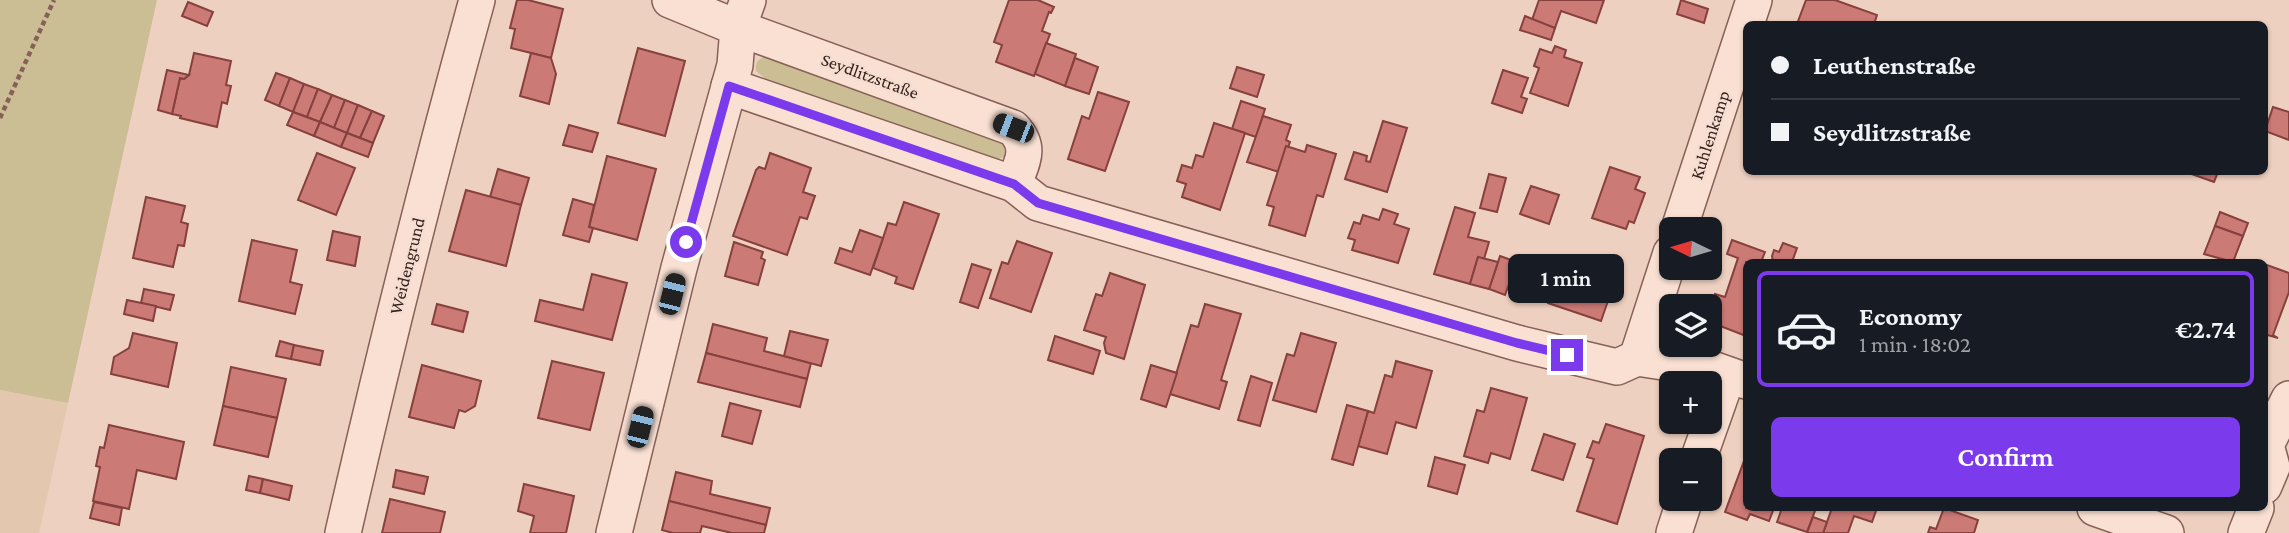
<!DOCTYPE html>
<meta charset="utf-8">
<style>
:root{--surface:#171b24;--page:#20242c;--text:#f1f3f6;--muted:#9ea1a6;--line:#363941;--accent:#7c3aed}
body{margin:0;font-family:"Crimson Pro",serif;background:var(--page);color:var(--text);height:100vh;display:flex;flex-direction:column;font-size:26px;white-space:nowrap}
*{box-sizing:border-box;margin:0}
p{font-size:23px;color:var(--muted)}
.icon{flex:none;width:38px;height:38px;fill:none;stroke:currentColor;stroke-width:2;stroke-linecap:round;stroke-linejoin:round}
.map{position:relative;flex:1;overflow:hidden}
.side{position:absolute;left:1743px;top:259px;width:525px;height:252px;display:flex;flex-direction:column;background:var(--surface);border-radius:10px;box-shadow:0 2px 5px #0004}
.side>*{flex:none}
.guide{position:absolute;left:1743px;top:21px;width:525px;height:154px;border-radius:10px;box-shadow:0 2px 5px #0004;display:grid;align-content:center;height:154px;padding:0 28px;background:var(--surface)}
.needle{width:46px;rotate:275deg}
.tools{position:absolute;left:1659px;top:217px;display:grid;gap:14px}
.tools a{display:grid;place-items:center;width:63px;height:63px;border-radius:10px;background:var(--surface);box-shadow:0 2px 5px #0004;font-size:35px}
.end{position:absolute;width:32px;height:32px;margin:-16px;border:9px solid #7c3aed;background:#fff;box-shadow:0 0 0 4px #fff}
.from{border-radius:50%}
.bubble{position:absolute;height:49px;border-radius:10px;background:var(--surface);box-shadow:0 2px 5px #0004;font-size:23px;font-weight:600;line-height:49px;text-align:center}
.car{position:absolute;width:21px;height:42px;margin:-21px -10px;border-radius:9px;box-shadow:0 0 5px 2px #0007;background:linear-gradient(#222 24%,#8ab4d8 0 40%,#222 0 76%,#8ab4d8 0 86%,#222 0)}
.guide b{display:flex;align-items:center;gap:24px;height:66px;font-size:26px}
.guide b+b{border-top:2px solid var(--line)}
.guide i{width:18px;height:18px;background:var(--text)}
ul{padding:12px 0 0;list-style:none}
li{display:flex;align-items:center;gap:21px;height:116px;margin:0 14px 10px;padding:0 14px;border:4px solid var(--line);border-radius:10px}
li div{flex:1}
li b{display:block;font-size:26px}
li em{font-style:normal;font-weight:600}
li.on{border-color:var(--accent)}
li>.icon{width:63px;height:63px;stroke-width:1.5}
.primary-button{display:flex;gap:14px;margin-top:auto;padding:14px 28px}
.primary-button a{flex:1;height:80px;border-radius:10px;background:var(--accent);color:#fff;font-size:28px;font-weight:600;line-height:80px;text-align:center}
.map>svg:first-child{display:block}
</style>
<div class="map">
<svg width="2289" height="533" viewBox="0 0 2289 533">
<rect width="100%" height="100%" fill="#eed0c0"/>
<!-- farmland -->
<polygon fill="#e3c7ae" points="0,390 68,403 39,533 0,533"/>
<!-- green -->
<g fill="#cbbe94">
<polygon points="0,0 157,0 68,403 0,390"/>
<path d="M766,56L1005,143L1004,157L996,160L988,158L767,80L756,71C755,62 757,60 766,56Z"/>
</g>
<!-- building -->
<g fill="#cc7a76" stroke="#86403e" stroke-width="2">
<polygon points="517,0 528,0 563,9 551,58 511,48 515,29 510,28"/>
<polygon points="1009,0 1038,0 1054,7 1051,13 1049,12 1042,31 1050,34 1034,76 996,62 1002,45 994,42"/>
<polygon points="1539,0 1604,0 1596,23 1561,11 1555,28 1532,20"/>
<polygon points="1681,0 1708,9 1704,23 1677,14"/>
<polygon points="1806,0 1835,0 1877,15 1874,24 1797,24"/>
<polygon points="188,2 213,12 207,26 182,16"/>
<polygon points="1525,16 1555,28 1551,40 1520,30"/>
<polygon points="1046,43 1076,54 1065,86 1035,74"/>
<polygon points="1555,46 1566,50 1564,57 1582,63 1568,106 1530,93 1539,68 1534,66 1540,49 1552,53"/>
<polygon points="638,48 685,61 665,136 618,123"/>
<polygon points="194,53 231,61 226,85 231,86 227,104 222,102 217,127 180,118 181,116 172,114 180,78 184,79 189,75"/>
<polygon points="531,53 551,58 556,74 549,104 520,96"/>
<polygon points="1075,58 1098,67 1089,94 1065,86"/>
<polygon points="1237,67 1264,75 1257,97 1230,88"/>
<polygon points="167,70 189,75 184,79 180,78 172,114 158,110"/>
<polygon points="1503,70 1528,78 1521,97 1527,99 1522,113 1492,103"/>
<polygon points="276,73 290,78 279,106 265,100"/>
<polygon points="290,78 304,84 293,112 279,106"/>
<polygon points="304,84 318,89 307,117 293,112"/>
<polygon points="318,89 332,95 320,122 307,117"/>
<polygon points="1098,92 1129,102 1105,171 1068,159 1082,116 1089,119"/>
<polygon points="332,95 345,100 334,128 320,122"/>
<polygon points="345,100 358,105 347,133 334,128"/>
<polygon points="1241,101 1265,109 1256,137 1232,129"/>
<polygon points="358,105 372,111 360,138 347,133"/>
<polygon points="2273,107 2289,112 2289,140 2265,131"/>
<polygon points="372,111 384,116 373,143 360,138"/>
<polygon points="293,112 320,122 314,136 287,125"/>
<polygon points="1263,116 1291,125 1286,140 1290,142 1279,172 1247,162"/>
<polygon points="1383,121 1407,128 1387,192 1345,179 1354,152 1367,156 1366,161 1370,162"/>
<polygon points="320,122 347,133 341,147 314,136"/>
<polygon points="1214,123 1245,133 1220,210 1182,197 1186,184 1177,181 1182,165 1192,168 1196,155 1203,157"/>
<polygon points="569,125 598,133 592,152 563,145"/>
<polygon points="347,133 373,143 368,157 341,147"/>
<polygon points="1307,145 1336,154 1323,197 1317,195 1305,236 1269,225 1274,207 1267,205 1286,146 1305,152"/>
<polygon points="317,153 355,168 336,215 298,200"/>
<polygon points="770,153 811,168 803,192 815,196 807,219 800,217 787,255 733,236 756,170 759,167 765,169"/>
<polygon points="607,156 656,169 637,240 589,227"/>
<polygon points="1610,167 1640,177 1635,189 1645,193 1634,223 1629,221 1626,229 1592,218"/>
<polygon points="498,169 529,178 521,205 490,197"/>
<polygon points="2186,172 2218,172 2214,182"/>
<polygon points="1489,174 1506,178 1497,212 1480,208"/>
<polygon points="1531,186 1559,195 1549,224 1520,214"/>
<polygon points="466,190 521,205 506,266 449,251"/>
<polygon points="146,197 185,206 181,222 188,224 184,246 178,245 173,267 133,258"/>
<polygon points="573,199 594,205 589,227 593,228 589,242 563,235"/>
<polygon points="904,202 939,214 913,289 895,283 897,277 873,268 888,223 896,225"/>
<polygon points="1455,207 1475,213 1468,237 1489,242 1484,259 1478,257 1470,284 1434,274"/>
<polygon points="1383,209 1398,214 1394,224 1409,229 1398,263 1352,250 1355,240 1348,238 1354,222 1360,224 1363,215 1379,220"/>
<polygon points="2220,212 2248,223 2243,236 2215,226"/>
<polygon points="2215,226 2243,236 2233,262 2204,254"/>
<polygon points="860,230 883,238 870,275 835,263 840,248 852,252"/>
<polygon points="333,231 360,237 355,266 327,260"/>
<polygon points="252,240 297,250 290,282 302,285 295,314 239,301"/>
<polygon points="1732,240 1765,252 1761,262 1746,262 1746,336 1710,322 1710,308 1715,294 1725,297 1738,258 1727,254"/>
<polygon points="1017,241 1052,253 1031,312 990,298 1002,262 1008,264"/>
<polygon points="734,242 763,252 761,258 765,260 758,285 725,276"/>
<polygon points="1783,243 1797,248 1792,262 1773,262 1772,256 1774,250 1779,252"/>
<polygon points="1500,256 1517,262 1505,295 1489,289"/>
<polygon points="1478,257 1498,262 1489,289 1470,284"/>
<polygon points="1563,257 1617,275 1601,321 1548,303"/>
<polygon points="972,264 991,270 978,308 960,302"/>
<polygon points="2264,264 2289,273 2289,292 2273,335 2278,338 2264,334"/>
<polygon points="1110,273 1145,285 1124,359 1106,353 1104,343 1106,337 1084,330 1096,294 1102,296"/>
<polygon points="592,274 627,283 612,340 535,321 540,300 583,310"/>
<polygon points="144,289 174,295 170,310 141,303"/>
<polygon points="127,300 156,306 153,321 124,314"/>
<polygon points="437,304 468,312 463,332 432,324"/>
<polygon points="1205,304 1241,314 1221,380 1227,382 1219,409 1170,394 1191,325 1198,327"/>
<polygon points="713,324 767,338 764,351 811,363 807,379 706,353"/>
<polygon points="790,331 828,340 821,366 784,356"/>
<polygon points="133,333 177,343 168,387 111,374 114,357 129,348"/>
<polygon points="1301,333 1336,343 1316,412 1273,400 1287,354 1294,356"/>
<polygon points="1055,336 1100,351 1093,374 1048,360"/>
<polygon points="280,341 294,345 291,359 276,356"/>
<polygon points="294,345 323,351 320,365 291,359"/>
<polygon points="706,353 807,379 800,407 698,382"/>
<polygon points="552,361 604,373 590,430 538,418"/>
<polygon points="1396,361 1432,371 1416,428 1396,422 1387,454 1358,446 1368,411 1374,413 1385,375 1392,377"/>
<polygon points="422,365 481,381 475,406 465,412 459,410 454,428 409,417"/>
<polygon points="1151,365 1177,373 1166,407 1141,399"/>
<polygon points="231,367 286,379 277,418 223,406"/>
<polygon points="1251,376 1272,383 1260,426 1238,420"/>
<polygon points="1491,388 1527,398 1510,459 1491,453 1488,463 1464,456 1477,410 1484,412"/>
<polygon points="730,403 761,411 752,444 722,436"/>
<polygon points="1347,405 1368,411 1353,465 1332,459"/>
<polygon points="223,406 277,418 268,457 214,445"/>
<polygon points="1606,424 1644,436 1617,524 1577,511 1594,459 1587,457 1593,441 1599,443"/>
<polygon points="109,425 184,442 176,479 137,470 129,509 93,501 100,467 96,466 100,447 104,448"/>
<polygon points="1544,434 1575,444 1563,480 1532,470"/>
<polygon points="1435,457 1465,465 1457,494 1428,486"/>
<polygon points="1744,461 1746,462 1746,508 1774,508 1769,521 1750,514 1747,520 1725,512"/>
<polygon points="396,470 428,477 424,494 393,487"/>
<polygon points="676,472 712,481 710,494 770,508 766,525 669,501"/>
<polygon points="249,476 263,479 260,493 246,490"/>
<polygon points="263,479 292,486 289,500 260,493"/>
<polygon points="524,484 574,496 566,533 530,533 534,516 518,511"/>
<polygon points="390,499 445,512 440,533 382,533"/>
<polygon points="669,501 766,525 764,533 732,533 702,526 700,533 673,533 662,530"/>
<polygon points="94,502 122,508 119,525 90,518"/>
<polygon points="1782,508 1816,508 1807,532 1777,522"/>
<polygon points="1832,508 1877,508 1872,522 1854,516 1848,533 1823,533"/>
<polygon points="1944,508 1978,520 1974,533 1928,533 1930,527 1936,529"/>
<polygon points="1813,517 1827,522 1823,533 1807,533"/>
</g>
<g fill="none" stroke-linecap="round" stroke-linejoin="round">
<defs>
<g id="minor">
<path d="M670,0L738,28L1013,128C1032,148 1022,161 1014,184"/>
<polyline points="729,86 1014,184 1038,203 1517,343 1617,367 1637,358 1715,370 1746,381"/>
<polyline points="1679,229 1754,0"/>
<polyline points="1637,358 1671,253"/>
<polyline points="1698,460 1728,375"/>
<polyline points="2264,486 2272,467 2266,445 2289,399"/>
<polyline points="2095,508 2166,533"/>
<path d="M343,533C384,354 428,177 477,0"/>
<polyline points="614,533 679,268 735,65 738,28 748,0"/>
<polyline points="1674,533 1685,499"/>
<polyline points="2246,533 2256,508"/>
</g>
</defs>
<!-- minor casing -->
<use href="#minor" stroke="#876058" stroke-width="38"/>
<!-- path -->
<polyline stroke="#876058" stroke-width="4.5" stroke-dasharray="5 3.5" stroke-linecap="butt" points="0,118 54,0"/>
<!-- minor -->
<use href="#minor" stroke="#f9e0d3" stroke-width="35"/>
</g>
<g fill="none" stroke-linecap="round" stroke-linejoin="round">
<!-- route -->
<polyline stroke="#7c3aed" stroke-width="9" points="686,242 729,86 1014,184 1038,203 1517,343 1567,355"/>
</g>
<g text-anchor="middle" stroke-width="5" stroke-linejoin="round" paint-order="stroke">
<!-- street labels -->
<g font-size="18" fill="#36201d" stroke="#f5ddd0">
<text transform="translate(870 76) rotate(20)" y="6">Seydlitzstraße</text>
<text transform="translate(1710 135) rotate(-72)" y="6">Kuhlenkamp</text>
<text transform="translate(407 266) rotate(-76)" y="6">Weidengrund</text>
</g>
</g>
</svg>
<div class="tools">
<a><svg class="needle" viewBox="-14 -14 28 28"><path d="M0-13l5 13h-10z" fill="#e53935"/><path d="M0 13l5-13h-10z" fill="#9ea1a6"/></svg></a>
<a><svg class="icon" aria-label="layers" viewBox="0 0 24 24"><path d="M12 4l9 5-9 5-9-5zM3 14l9 5 9-5"/></svg></a>
<a>+</a>
<a>−</a>
</div>
<i class="end from" style="left:686px;top:242px"></i>
<i class="end" style="left:1567px;top:355px"></i>
<div class="bubble" style="left:1508px;top:254px;width:116px">1 min</div>
<i class="car" style="left:1013px;top:128px;rotate:291deg"></i>
<i class="car" style="left:672px;top:294px;rotate:14deg"></i>
<i class="car" style="left:640px;top:427px;rotate:14deg"></i>
<div class="guide">
<b><i class="from"></i>Leuthenstraße</b>
<b><i></i>Seydlitzstraße</b>
</div>
<section class="side">
<ul>
<li class="on"><svg class="icon" aria-label="car" viewBox="0 0 24 24"><path d="M5 17H2v-5l4-1 3-4h7l3 4 3 1v5h-3M9 17h6M6 11h13"/><circle cx="7" cy="17" r="2"/><circle cx="17" cy="17" r="2"/></svg><div><b>Economy</b><p>1 min · 18:02</p></div><em>€2.74</em></li>
</ul>
<div class="primary-button"><a>Confirm</a></div>
</section>
</div>
